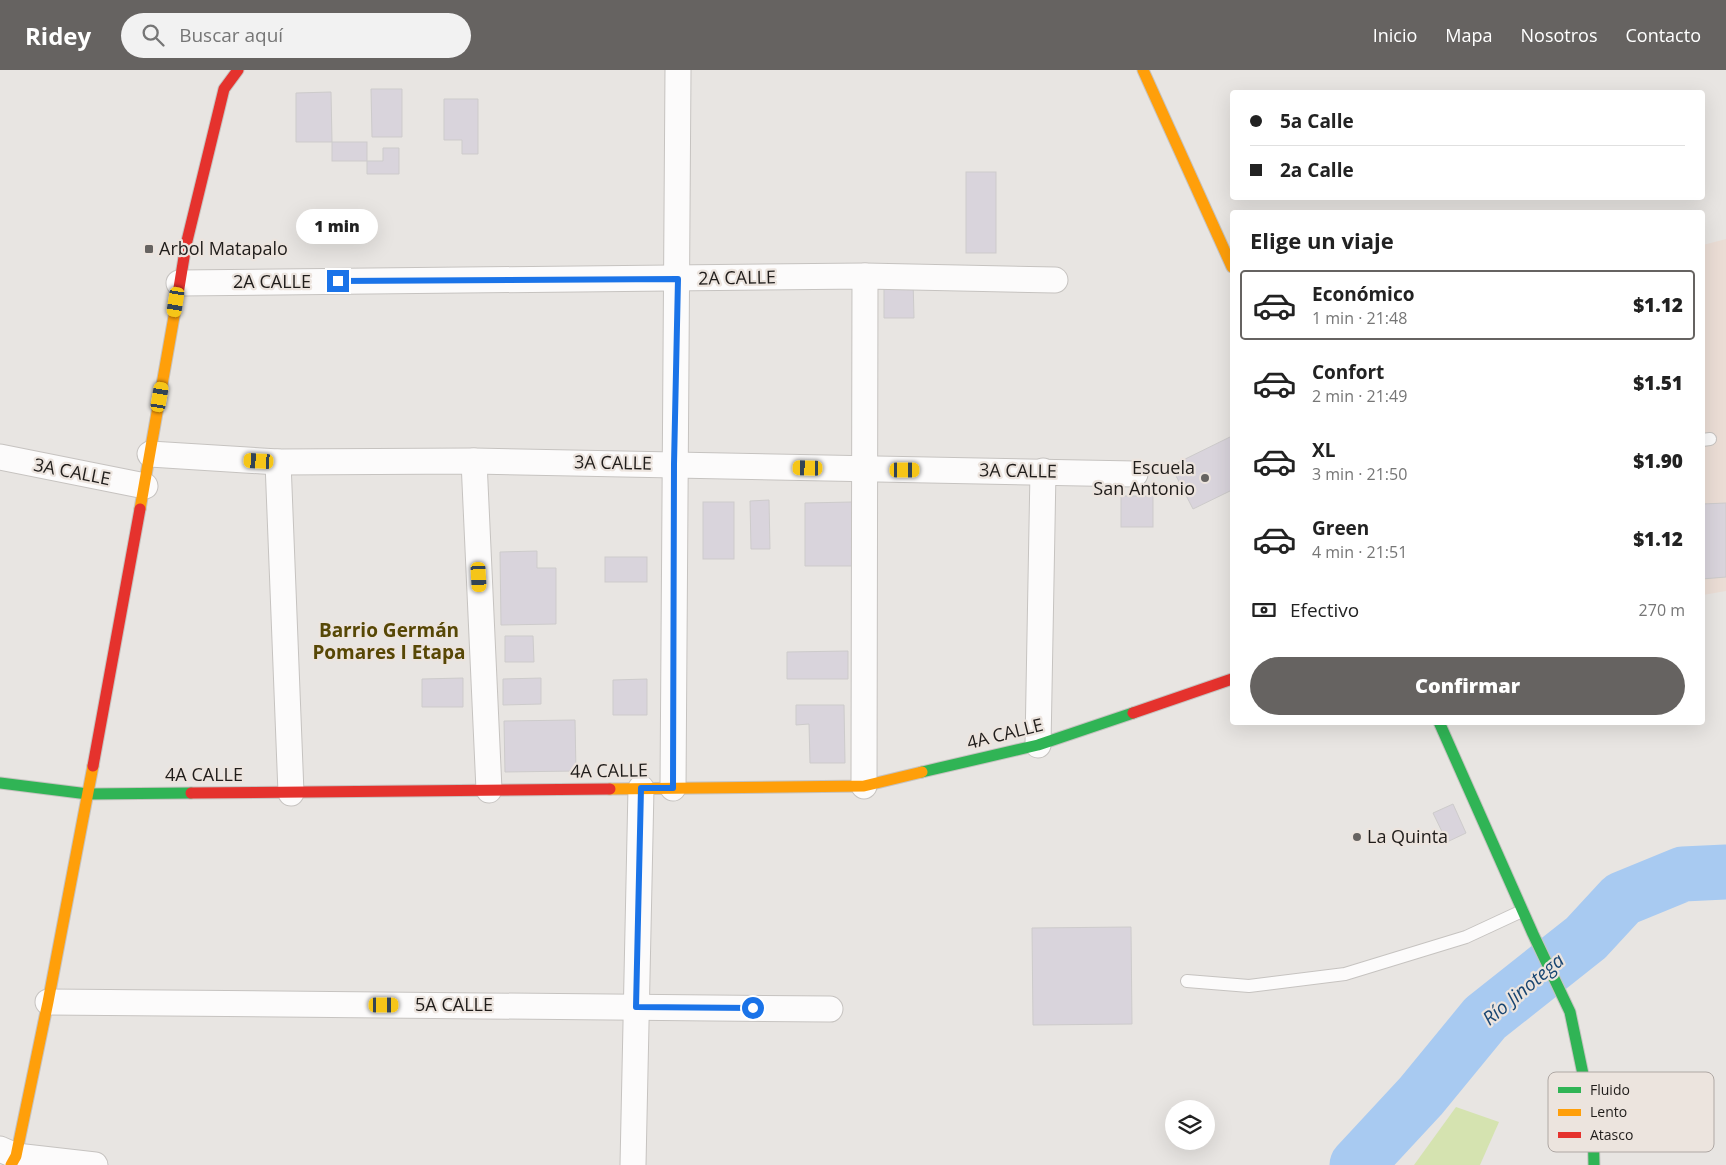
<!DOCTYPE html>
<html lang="es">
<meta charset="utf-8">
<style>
:root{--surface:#fff;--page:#f2f2f2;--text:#222;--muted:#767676;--line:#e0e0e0;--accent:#666361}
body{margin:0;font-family:"Open Sans",sans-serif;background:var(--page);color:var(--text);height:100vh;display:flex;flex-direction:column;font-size:19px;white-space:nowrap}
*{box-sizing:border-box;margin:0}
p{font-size:16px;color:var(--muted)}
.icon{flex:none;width:28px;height:28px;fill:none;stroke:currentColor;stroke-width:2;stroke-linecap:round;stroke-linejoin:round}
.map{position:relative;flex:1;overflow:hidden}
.panel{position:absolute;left:1230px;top:140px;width:475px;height:515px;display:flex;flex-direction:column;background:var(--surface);border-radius:5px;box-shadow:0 5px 20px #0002}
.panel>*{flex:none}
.hud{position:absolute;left:1230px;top:20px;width:475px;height:110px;border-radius:5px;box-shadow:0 5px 20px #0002;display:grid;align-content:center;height:110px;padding:0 20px;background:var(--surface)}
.tools{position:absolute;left:1165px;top:1030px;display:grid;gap:10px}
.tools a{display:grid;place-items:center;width:50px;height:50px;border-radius:50%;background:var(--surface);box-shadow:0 5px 20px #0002;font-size:25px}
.end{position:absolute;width:22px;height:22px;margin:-11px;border:6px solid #1a73e8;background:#fff;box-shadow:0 0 0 2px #fff}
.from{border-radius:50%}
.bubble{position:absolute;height:35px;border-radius:18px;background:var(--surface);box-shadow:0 5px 20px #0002;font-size:16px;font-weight:800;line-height:35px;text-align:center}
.car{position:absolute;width:15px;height:30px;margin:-15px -8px;border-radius:6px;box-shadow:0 0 4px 1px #0007;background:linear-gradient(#f5c518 24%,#345 0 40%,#f5c518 0 76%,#345 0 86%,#f5c518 0)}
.hud b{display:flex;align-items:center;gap:18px;height:48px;font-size:19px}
.hud b+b{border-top:1px solid var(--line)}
.hud i{width:12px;height:12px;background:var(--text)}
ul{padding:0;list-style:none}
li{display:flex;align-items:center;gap:15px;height:70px;margin:0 10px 8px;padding:0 10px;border:2px solid transparent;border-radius:5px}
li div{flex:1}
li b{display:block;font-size:19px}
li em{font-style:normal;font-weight:800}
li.active{border-color:var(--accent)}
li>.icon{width:45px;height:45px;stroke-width:1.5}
h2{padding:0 20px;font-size:22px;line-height:60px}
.pay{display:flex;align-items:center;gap:12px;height:55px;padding:0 20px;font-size:19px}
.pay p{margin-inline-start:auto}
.button{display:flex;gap:10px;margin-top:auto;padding:10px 20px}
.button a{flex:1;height:58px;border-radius:30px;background:var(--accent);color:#fff;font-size:20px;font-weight:800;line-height:58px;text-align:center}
header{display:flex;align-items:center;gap:30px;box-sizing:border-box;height:70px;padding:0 25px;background:var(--accent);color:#fff}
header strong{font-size:24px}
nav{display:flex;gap:28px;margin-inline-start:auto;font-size:18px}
.search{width:350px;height:45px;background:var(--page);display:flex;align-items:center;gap:12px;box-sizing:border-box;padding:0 18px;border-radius:28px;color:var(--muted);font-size:19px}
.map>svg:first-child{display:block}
</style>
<header>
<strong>Ridey</strong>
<div class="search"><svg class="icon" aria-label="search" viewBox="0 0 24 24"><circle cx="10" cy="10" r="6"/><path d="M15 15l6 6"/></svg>Buscar aquí</div>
<nav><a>Inicio</a><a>Mapa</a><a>Nosotros</a><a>Contacto</a></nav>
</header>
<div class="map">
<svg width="1726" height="1095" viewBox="0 0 1726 1095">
<rect width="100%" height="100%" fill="#e8e5e2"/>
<!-- education -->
<polygon fill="#ebddd5" points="1726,169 1726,521 1703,525 1703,175"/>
<!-- green -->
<polygon fill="#d5e3b0" points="1456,1037 1499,1052 1480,1095 1414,1095"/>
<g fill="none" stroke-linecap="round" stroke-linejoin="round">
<!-- river -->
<polyline stroke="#a8caf1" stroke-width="55" points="1357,1095 1421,1026 1485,948 1586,868 1622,829 1683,804 1726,802"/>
</g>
<!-- building -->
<g fill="#d9d4dc" stroke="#cdcbcb">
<polygon points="371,19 402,19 402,67 372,67"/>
<polygon points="331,22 332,72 296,72 296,23"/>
<polygon points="444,29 478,29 478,84 462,84 462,70 444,70"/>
<rect x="332" y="72" width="35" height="19"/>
<polygon points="383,78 399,78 399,104 367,104 367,91 383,91"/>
<rect x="966" y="102" width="30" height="81"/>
<polygon points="913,209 914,248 884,248 884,210"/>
<polygon points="1232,366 1232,420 1193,439 1171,396"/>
<rect x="1121" y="426" width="32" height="31"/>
<polygon points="769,430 770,479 751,479 750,431"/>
<rect x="703" y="432" width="31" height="57"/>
<polygon points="852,432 853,496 805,496 805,433"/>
<polygon points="1726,433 1726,507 1702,509 1702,434"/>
<polygon points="537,481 537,498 556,498 556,554 501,555 500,482"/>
<rect x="605" y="487" width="42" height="25"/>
<polygon points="505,566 533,566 534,592 505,592"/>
<polygon points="848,581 848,609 787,609 787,582"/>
<polygon points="463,608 463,637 422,637 422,609"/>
<polygon points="541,608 541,634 503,635 503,609"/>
<polygon points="647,609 647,645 613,645 613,610"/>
<polygon points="796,635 844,635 845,693 810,693 809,654 796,655"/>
<polygon points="575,650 576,701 505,702 504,651"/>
<polygon points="1453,734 1466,763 1447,772 1433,743"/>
<polygon points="1131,857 1132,954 1033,955 1032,858"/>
</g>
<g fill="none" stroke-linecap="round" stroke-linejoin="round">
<defs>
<g id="lane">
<polyline points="1702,370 1710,369"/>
<polyline points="1187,911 1249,916 1345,904 1466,867 1522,841"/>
</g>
<g id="street">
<polyline points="179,213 865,206 1055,210"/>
<polyline points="150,384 278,392 474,391 1135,404"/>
<polyline points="0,387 145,416"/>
<polyline points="474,391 489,720"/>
<polyline points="278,392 291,723"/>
<polyline points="1038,675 1043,401"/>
<polyline points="864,716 865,206"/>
<polyline points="673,718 678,0"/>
<polyline points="48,932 830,939"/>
<polyline points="0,1079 16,1086 95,1095"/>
<polyline points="633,1095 641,718"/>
</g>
<g id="fast">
<polyline points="1439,652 1533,864 1570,942 1593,1052 1594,1095"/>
<polyline points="922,702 1038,675 1133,643"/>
<polyline points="0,713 88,724 191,723"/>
</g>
<g id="slow">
<polyline points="1143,0 1232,197"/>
<polyline points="140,439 178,224"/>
<polyline points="610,719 864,716 922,702"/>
<polyline points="11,1095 16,1086 48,932 93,696"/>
</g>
<g id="jam">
<polyline points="178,224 186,175 224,19 238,0"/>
<polyline points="1133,643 1232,609"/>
<polyline points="93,696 140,439"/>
<polyline points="191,723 610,719"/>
</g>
</defs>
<!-- lane casing -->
<use href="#lane" stroke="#c6c3c0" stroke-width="14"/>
<!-- street casing -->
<use href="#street" stroke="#c6c3c0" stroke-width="27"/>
<!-- fast casing -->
<use href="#fast" stroke="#c6c3c0" stroke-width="13"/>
<!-- slow casing -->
<use href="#slow" stroke="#c6c3c0" stroke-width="13"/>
<!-- jam casing -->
<use href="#jam" stroke="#c6c3c0" stroke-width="13"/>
<!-- lane -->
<use href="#lane" stroke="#fcfbfb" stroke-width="12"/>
<!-- street -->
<use href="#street" stroke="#fcfbfb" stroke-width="25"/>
<!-- fast -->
<use href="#fast" stroke="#30b455" stroke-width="11"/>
<!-- slow -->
<use href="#slow" stroke="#ff9f0a" stroke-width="11"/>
<!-- jam -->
<use href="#jam" stroke="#e5322d" stroke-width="11"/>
</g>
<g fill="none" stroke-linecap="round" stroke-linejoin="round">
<!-- route -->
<polyline stroke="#1a73e8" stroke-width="6" points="338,211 678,209 674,394 673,718 641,718 636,937 753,938"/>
</g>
<!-- markers -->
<g fill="#666361" stroke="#ece4de" stroke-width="2">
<rect x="144" y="174" width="10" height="10" rx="2.5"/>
<circle cx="1205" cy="408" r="5"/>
<circle cx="1357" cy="767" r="5"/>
</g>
<g text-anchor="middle" stroke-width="4.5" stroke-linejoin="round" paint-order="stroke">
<!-- poi labels -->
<g font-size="18" fill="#201d1b" stroke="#ece4de" text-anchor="start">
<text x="159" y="185">Arbol Matapalo</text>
<text x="1195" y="404" text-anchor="end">Escuela<tspan x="1195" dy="21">San Antonio</tspan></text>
<text x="1367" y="773">La Quinta</text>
</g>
<!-- street labels -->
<g font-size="18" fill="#201d1b" stroke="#ece4de">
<text transform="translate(737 208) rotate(-1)" y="6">2A CALLE</text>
<text x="272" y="218">2A CALLE</text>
<text transform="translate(613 393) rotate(1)" y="6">3A CALLE</text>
<text transform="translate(1018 401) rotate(1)" y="6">3A CALLE</text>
<text transform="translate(72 402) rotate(11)" y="6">3A CALLE</text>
<text transform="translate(1005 664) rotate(-14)" y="6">4A CALLE</text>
<text transform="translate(609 701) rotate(-1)" y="6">4A CALLE</text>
<text x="204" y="711">4A CALLE</text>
<text x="454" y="941">5A CALLE</text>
</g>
<!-- neighbourhood labels -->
<g font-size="19" font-weight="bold" fill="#574705" stroke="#ece4de">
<text x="389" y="567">Barrio Germán<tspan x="389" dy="22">Pomares I Etapa</tspan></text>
</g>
<!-- water labels -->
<g font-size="19" font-style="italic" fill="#184571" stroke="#ece4de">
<text transform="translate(1523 919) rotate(-40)" y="7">Río Jinotega</text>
</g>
</g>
<!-- legend -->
<rect x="1548" y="1002" width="166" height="80" rx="8" fill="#ece4de" stroke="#afa8a4" stroke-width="1"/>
<rect x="1558" y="1017" width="23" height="6" fill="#30b455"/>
<rect x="1558" y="1039" width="23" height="7" fill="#ff9f0a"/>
<rect x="1558" y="1062" width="23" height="6" fill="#e5322d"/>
<g font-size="14" fill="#201d1b">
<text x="1590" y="1025">Fluido</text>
<text x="1590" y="1047">Lento</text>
<text x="1590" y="1070">Atasco</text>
</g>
</svg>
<div class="tools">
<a><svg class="icon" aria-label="layers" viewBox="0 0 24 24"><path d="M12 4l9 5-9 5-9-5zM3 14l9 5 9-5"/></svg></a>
</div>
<i class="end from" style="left:753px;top:938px"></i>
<i class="end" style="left:338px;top:211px"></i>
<div class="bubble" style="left:296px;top:139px;width:82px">1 min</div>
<i class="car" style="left:176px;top:232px;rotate:189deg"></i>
<i class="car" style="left:160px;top:327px;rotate:10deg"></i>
<i class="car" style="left:259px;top:391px;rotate:273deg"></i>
<i class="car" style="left:808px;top:398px;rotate:271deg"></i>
<i class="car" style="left:905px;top:400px;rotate:90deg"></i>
<i class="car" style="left:479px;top:507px;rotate:177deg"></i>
<i class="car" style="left:384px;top:935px;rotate:90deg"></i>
<div class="hud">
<b><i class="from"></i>5a Calle</b>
<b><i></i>2a Calle</b>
</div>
<section class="panel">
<h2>Elige un viaje</h2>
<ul>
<li class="active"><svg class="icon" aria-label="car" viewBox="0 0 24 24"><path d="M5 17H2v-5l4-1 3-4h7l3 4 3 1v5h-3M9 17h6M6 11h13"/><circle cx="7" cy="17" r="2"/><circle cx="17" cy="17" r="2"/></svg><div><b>Económico</b><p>1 min · 21:48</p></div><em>$1.12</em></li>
<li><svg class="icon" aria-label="car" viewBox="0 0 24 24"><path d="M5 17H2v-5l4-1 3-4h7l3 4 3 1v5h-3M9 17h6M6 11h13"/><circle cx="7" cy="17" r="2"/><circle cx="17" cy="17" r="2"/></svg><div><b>Confort</b><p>2 min · 21:49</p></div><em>$1.51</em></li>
<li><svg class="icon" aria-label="car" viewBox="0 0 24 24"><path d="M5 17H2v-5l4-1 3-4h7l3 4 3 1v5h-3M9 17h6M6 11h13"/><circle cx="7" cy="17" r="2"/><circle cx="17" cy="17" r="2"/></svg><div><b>XL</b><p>3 min · 21:50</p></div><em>$1.90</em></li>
<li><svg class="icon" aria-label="car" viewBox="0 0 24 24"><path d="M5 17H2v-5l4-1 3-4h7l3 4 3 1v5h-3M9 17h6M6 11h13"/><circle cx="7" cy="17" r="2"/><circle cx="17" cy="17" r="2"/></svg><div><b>Green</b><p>4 min · 21:51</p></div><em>$1.12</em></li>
</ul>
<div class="pay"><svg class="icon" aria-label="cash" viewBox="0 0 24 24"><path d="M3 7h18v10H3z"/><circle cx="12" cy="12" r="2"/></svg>Efectivo<p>270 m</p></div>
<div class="button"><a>Confirmar</a></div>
</section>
</div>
